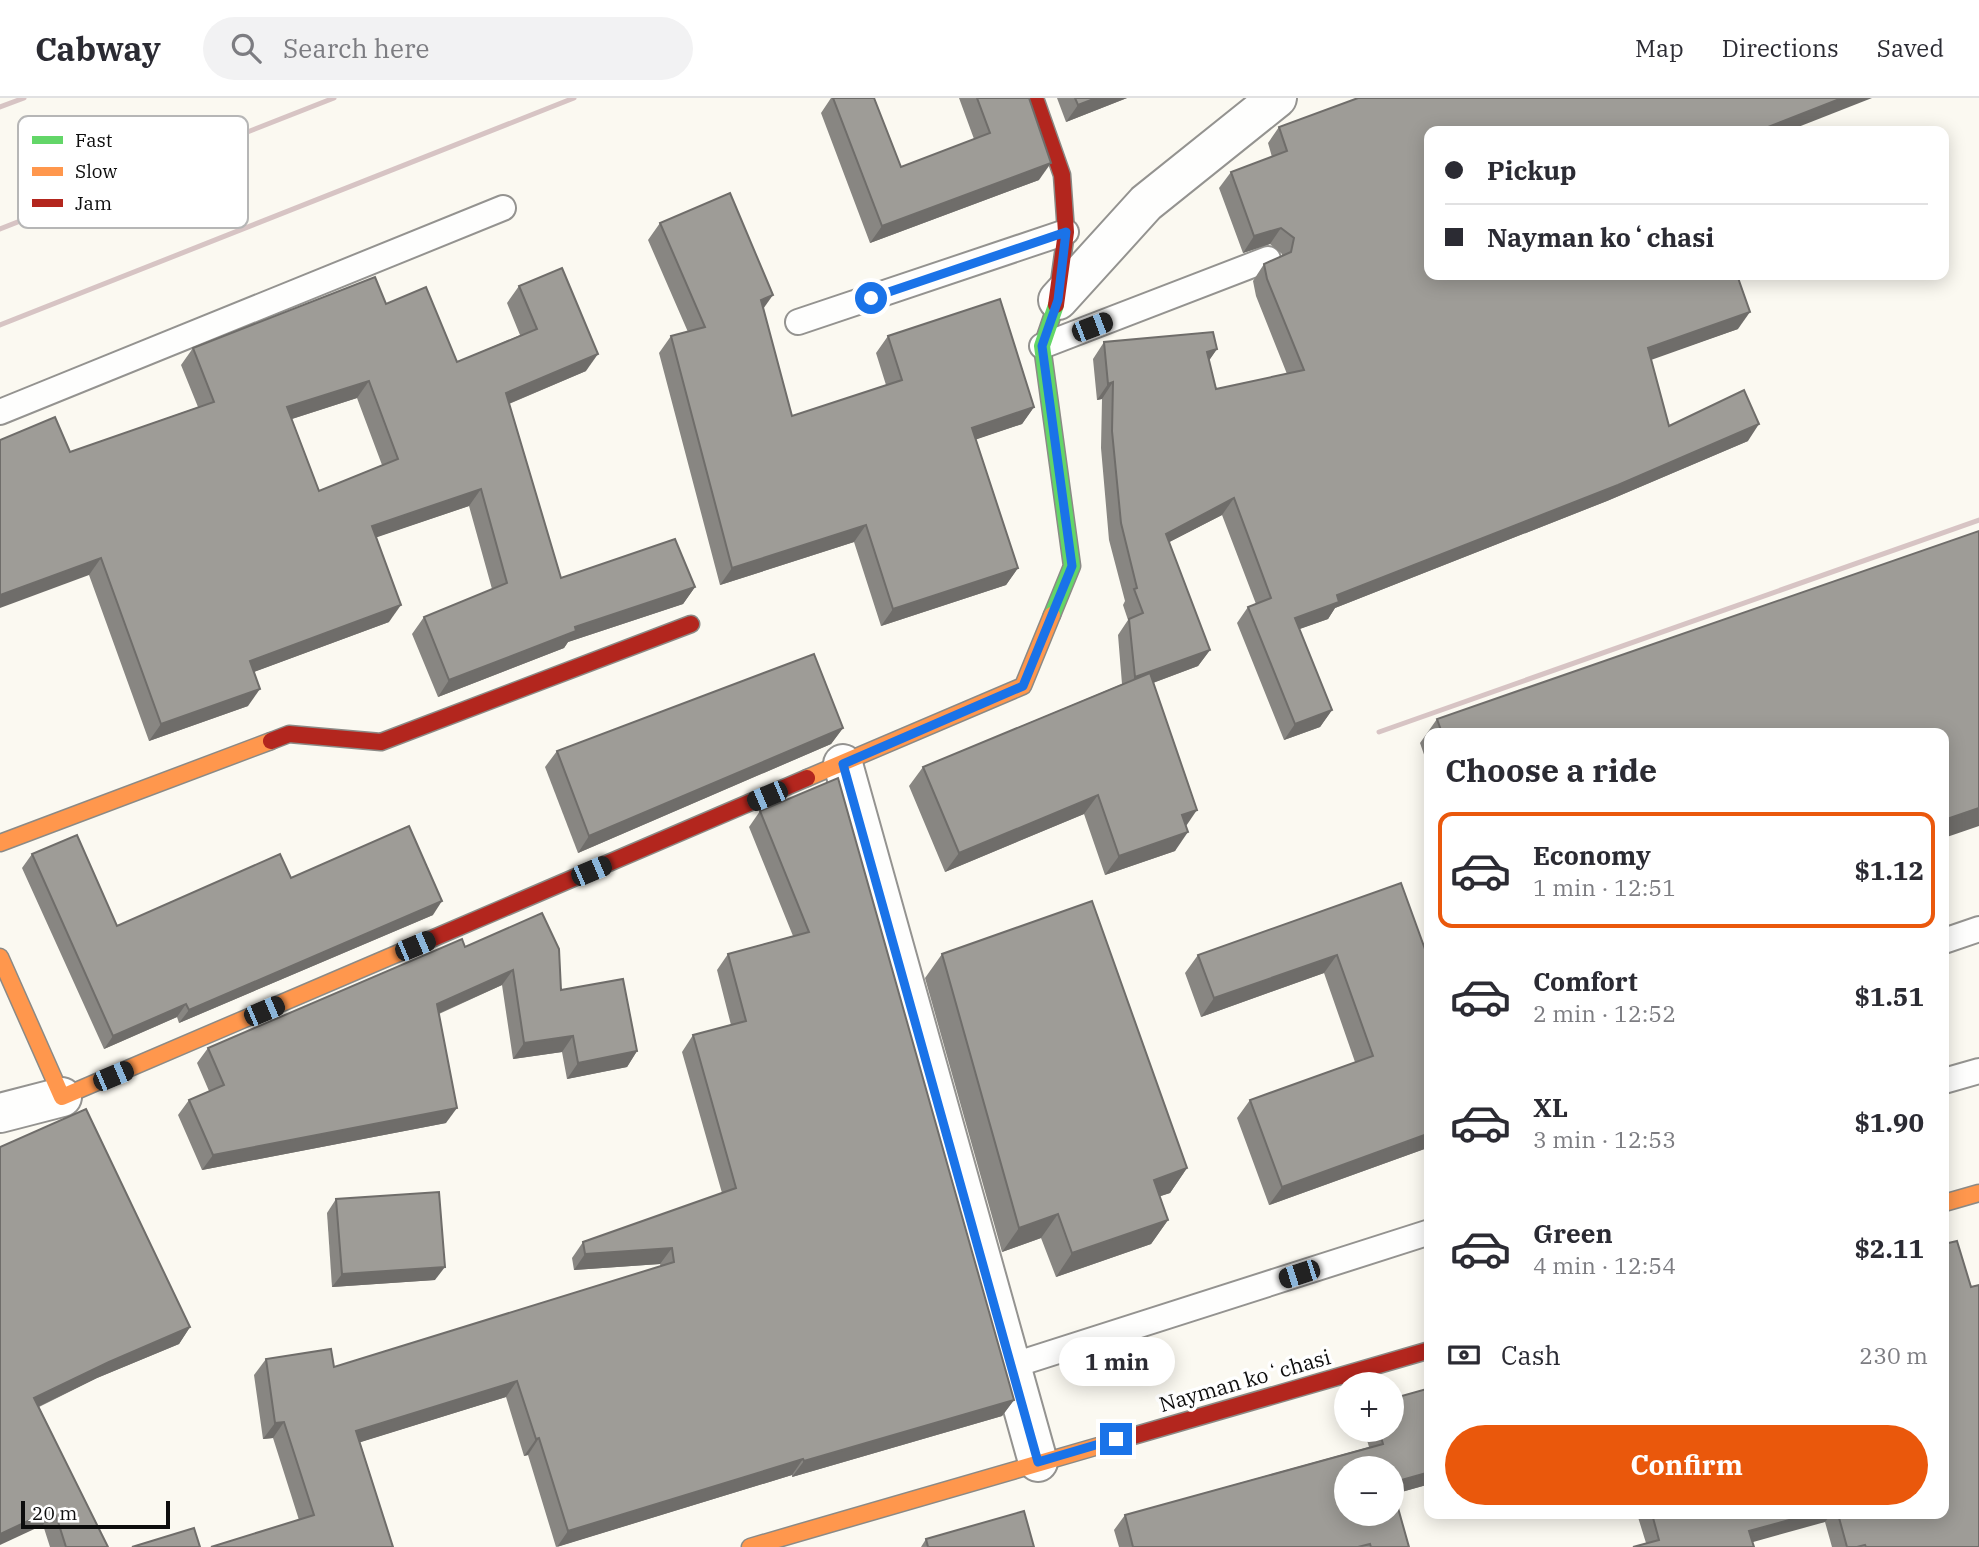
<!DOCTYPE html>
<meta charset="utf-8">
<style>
:root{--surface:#fff;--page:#f2f2f3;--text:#2b2b33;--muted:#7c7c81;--line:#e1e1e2;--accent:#ea580c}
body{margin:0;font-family:"IBM Plex Serif",serif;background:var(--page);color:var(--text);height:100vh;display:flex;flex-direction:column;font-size:26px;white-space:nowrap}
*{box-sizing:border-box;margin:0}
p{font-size:23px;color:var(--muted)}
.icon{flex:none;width:38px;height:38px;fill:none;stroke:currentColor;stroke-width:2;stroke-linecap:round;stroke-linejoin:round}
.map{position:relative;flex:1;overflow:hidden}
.side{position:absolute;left:1424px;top:630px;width:525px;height:791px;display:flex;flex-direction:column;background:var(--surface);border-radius:14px;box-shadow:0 4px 18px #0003}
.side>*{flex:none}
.top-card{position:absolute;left:1424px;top:28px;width:525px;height:154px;border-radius:14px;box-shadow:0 4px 18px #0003;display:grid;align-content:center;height:154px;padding:0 21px;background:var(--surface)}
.buttons{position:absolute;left:1334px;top:1274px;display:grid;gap:14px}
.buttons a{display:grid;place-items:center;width:70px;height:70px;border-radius:50%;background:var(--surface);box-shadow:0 4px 18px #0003;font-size:35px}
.scale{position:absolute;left:21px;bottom:18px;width:149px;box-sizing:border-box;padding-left:7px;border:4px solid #0d0d0d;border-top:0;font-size:19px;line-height:24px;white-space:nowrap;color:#0d0d0d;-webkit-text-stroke:5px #fff;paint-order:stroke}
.end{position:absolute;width:32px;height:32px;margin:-16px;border:9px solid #1a73e8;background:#fff;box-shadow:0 0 0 4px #fff}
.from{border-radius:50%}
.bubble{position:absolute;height:49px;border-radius:24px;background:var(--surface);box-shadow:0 4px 18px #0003;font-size:23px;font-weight:800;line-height:49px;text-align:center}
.car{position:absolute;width:21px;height:42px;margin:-21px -10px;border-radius:9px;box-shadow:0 0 5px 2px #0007;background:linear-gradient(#222 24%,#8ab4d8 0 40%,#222 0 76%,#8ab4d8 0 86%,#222 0)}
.top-card b{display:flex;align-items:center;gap:24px;height:66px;font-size:26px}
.top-card b+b{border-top:2px solid var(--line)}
.top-card i{width:18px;height:18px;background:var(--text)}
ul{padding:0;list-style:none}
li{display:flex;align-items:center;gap:21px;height:116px;margin:0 14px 10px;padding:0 7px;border:4px solid transparent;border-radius:14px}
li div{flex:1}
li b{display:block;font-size:26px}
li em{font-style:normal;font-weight:800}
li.selected{border-color:var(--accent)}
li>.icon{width:63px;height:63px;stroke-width:1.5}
h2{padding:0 21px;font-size:32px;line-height:84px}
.pay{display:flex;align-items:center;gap:18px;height:77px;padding:0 21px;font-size:26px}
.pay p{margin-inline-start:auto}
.primary-button{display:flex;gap:14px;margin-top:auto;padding:14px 21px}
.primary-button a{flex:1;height:80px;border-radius:42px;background:var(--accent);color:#fff;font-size:28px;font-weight:800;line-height:80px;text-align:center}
header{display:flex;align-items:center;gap:42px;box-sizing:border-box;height:98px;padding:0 35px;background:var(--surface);border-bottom:2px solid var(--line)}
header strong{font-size:33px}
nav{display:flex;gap:38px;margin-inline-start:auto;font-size:24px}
.search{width:490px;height:63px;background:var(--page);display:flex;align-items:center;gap:18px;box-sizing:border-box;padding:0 24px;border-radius:38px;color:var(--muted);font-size:26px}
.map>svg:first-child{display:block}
</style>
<header>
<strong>Cabway</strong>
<div class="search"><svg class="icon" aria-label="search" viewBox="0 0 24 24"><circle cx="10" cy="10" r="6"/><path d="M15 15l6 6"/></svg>Search here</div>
<nav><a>Map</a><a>Directions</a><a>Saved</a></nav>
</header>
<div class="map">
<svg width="1979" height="1449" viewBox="0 0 1979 1449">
<rect width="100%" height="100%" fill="#fbf9f1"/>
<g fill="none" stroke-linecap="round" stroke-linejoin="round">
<defs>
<g id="lane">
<polyline points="798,224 1066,134"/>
<polyline points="1042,248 1268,161"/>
<polyline points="0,314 503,110"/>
<polyline points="1944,843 1979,831"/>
<polyline points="1944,983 1979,973"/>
<polyline points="1011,1268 1430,1134"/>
</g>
<g id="street">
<polyline points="1058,202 1146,105 1277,0"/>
<polyline points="843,666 1038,1364"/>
<polyline points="0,1015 62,999"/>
</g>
<polyline id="fast" points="1052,517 1072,468 1042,248 1056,207"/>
<g id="slow">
<polyline points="807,680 1023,588 1052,517"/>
<polyline points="0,745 271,643"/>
<polyline points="0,859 62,999 422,845"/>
<polyline points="1944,1105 1979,1095"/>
<polyline points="750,1449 1126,1340"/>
</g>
<g id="jam">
<polyline points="1035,0 1062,77 1066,134 1056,207"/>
<polyline points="271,643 289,636 381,644 691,526"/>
<polyline points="422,845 807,680"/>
<polyline points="1126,1340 1430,1252"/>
</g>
</defs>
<!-- lane casing -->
<use href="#lane" stroke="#949390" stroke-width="28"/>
<!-- street casing -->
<use href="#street" stroke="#949390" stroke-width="42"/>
<!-- fast casing -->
<use href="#fast" stroke="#8b8a86" stroke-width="19"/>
<!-- slow casing -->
<use href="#slow" stroke="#8b8a86" stroke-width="19"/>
<!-- jam casing -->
<use href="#jam" stroke="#8b8a86" stroke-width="19"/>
<!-- lane -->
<use href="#lane" stroke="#fefefd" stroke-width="24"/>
<!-- street -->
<use href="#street" stroke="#fefefd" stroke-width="38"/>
<!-- fast -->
<use href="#fast" stroke="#63d668" stroke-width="16"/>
<!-- slow -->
<use href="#slow" stroke="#ff974d" stroke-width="16"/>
<!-- jam -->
<use href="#jam" stroke="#b3261e" stroke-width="16"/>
<!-- rail -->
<g stroke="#d7c4c4" stroke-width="5">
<polyline points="0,9 24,0"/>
<polyline points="0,131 334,0"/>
<polyline points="0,227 574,0"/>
<polyline points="1379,634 1979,422"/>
</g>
</g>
<!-- wall -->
<g fill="#888682" fill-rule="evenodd">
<polygon points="831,0 874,0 901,69 974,41 959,0 1029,0 1039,82 870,145 821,15"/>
<polygon points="1057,0 1127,0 1066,24"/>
<polygon points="1279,29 1430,33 1738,231 1651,261 1669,328 1748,343 1607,403 1335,510 1328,521 1299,531 1332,612 1320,629 1284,642 1237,525 1248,509 1256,506 1222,417 1169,444 1210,552 1198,568 1153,585 1186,728 1175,753 1105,777 1084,716 945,774 909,688 923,669 1122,586 1118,537 1128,522 1123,507 1125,503 1109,442 1101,350 1102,301 1097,302 1093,261 1104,244 1217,251 1209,262 1216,291 1287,276 1256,198 1253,183 1264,166 1282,158 1282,156 1270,146 1243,155 1219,90 1231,74 1272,59 1268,45"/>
<polygon points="660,125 763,210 792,318 886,287 876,255 888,238 1034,309 1022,326 976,341 1018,470 1006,487 881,528 854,444 720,487 659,255 671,238 688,234 648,142"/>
<path d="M519,188L586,273L509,306L561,480L695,489L683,506L568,544L564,550L438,599L412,536L424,519L492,491L469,408L376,439L389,524L253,574L248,608L149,643L89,477L70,354L198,309L181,267L193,250L386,206L457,264L520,237L507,205ZM357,300L382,367L319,393L292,321Z"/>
<polygon points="1437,621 1442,635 1430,635 1430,674 1420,645"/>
<polygon points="843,630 831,646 578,755 545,669 557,653"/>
<polygon points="760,713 1014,1302 1002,1318 792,1379 792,1377 556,1449 528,1357 524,1358 506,1299 360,1344 393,1449 299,1422 273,1340 263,1341 254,1277 266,1261 334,1269 661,1169 660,1166 574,1172 572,1160 583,1144 722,1095 682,954 693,937 731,927 717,872 728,856 793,838 749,729"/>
<polygon points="32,756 117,828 291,780 433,817 179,925 177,919 104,951 22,770"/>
<polygon points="1401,785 1430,865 1430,1049 1269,1107 1237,1020 1250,1002 1355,964 1324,875 1201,919 1185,875 1198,857"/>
<polygon points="465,849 561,892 637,953 627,969 567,981 562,954 513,961 502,887 439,916 446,1025 202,1072 178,1017 189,1002 209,993 197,965 208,950"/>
<polygon points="942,856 1187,1070 1170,1095 1160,1098 1168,1122 1151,1146 1056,1179 1041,1140 1002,1154 925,880"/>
<polygon points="0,1049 190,1229 179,1246 97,1280 39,1309 108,1449 50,1449 43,1427"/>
<polygon points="336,1101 435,1182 332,1189 327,1115"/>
<polygon points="1430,1290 1430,1386 1394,1396 1409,1449 1119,1449 1114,1432 1125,1417 1369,1349 1364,1332 1391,1332"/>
<polygon points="1637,1416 1944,1416 1979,1449 1832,1449 1825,1424 1646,1445"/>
<polygon points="926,1441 1034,1449 921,1449"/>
</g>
<!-- shaded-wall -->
<g fill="#6f6d6a">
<polygon points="1096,0 1127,0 1066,24 1078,7"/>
<polygon points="1842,0 1872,0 1788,33 1758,33"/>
<polygon points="1051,65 1039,82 870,145 882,128"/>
<polygon points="1281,130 1270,146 1243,155 1254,138"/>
<polygon points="773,197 761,214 761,202"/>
<polygon points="1750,214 1738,231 1637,267 1648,250"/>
<polygon points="1217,251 1206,267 1207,254"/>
<polygon points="598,256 586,273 494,312 506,295"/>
<polygon points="369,283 357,300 276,326 287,309"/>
<polygon points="1113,284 1102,301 1097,302 1108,286"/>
<polygon points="1034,309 1022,326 960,347 972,330"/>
<polygon points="1759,326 1748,343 1607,403 1335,510 1328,521 1283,537 1295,520 1337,497"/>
<polygon points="481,391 469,408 360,445 372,428"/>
<polygon points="1234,400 1222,417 1154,452 1166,436"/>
<polygon points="866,427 854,444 720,487 732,470"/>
<polygon points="101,460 89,477 0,510 0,497"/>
<polygon points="1018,470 1006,487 881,528 893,511"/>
<polygon points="695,489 683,506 568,544 564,550 438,599 449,582 575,529"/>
<polygon points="401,507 389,524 238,580 250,563"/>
<polygon points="1210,552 1198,568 1123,596 1135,579"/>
<polygon points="260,591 248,608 149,643 161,626"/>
<polygon points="1332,612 1320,629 1284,642 1295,626"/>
<polygon points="843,630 831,646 578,755 589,738"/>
<polygon points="1098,697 1084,716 945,774 959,755"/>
<polygon points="1979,710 1979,728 1944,740 1944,722"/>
<polygon points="1197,712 1184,731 1182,717"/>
<polygon points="1188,734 1175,753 1105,777 1119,758"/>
<polygon points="442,803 433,817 179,925 189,912"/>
<polygon points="1337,857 1324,875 1201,919 1214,900"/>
<polygon points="513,872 502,887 426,921 437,906"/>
<polygon points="186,906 177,919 104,951 113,938"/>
<polygon points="573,938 562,954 513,961 524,945"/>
<polygon points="637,953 627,969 567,981 578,965"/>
<polygon points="457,1010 446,1025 202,1072 213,1057"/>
<polygon points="1430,1035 1430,1049 1269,1107 1282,1089"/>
<polygon points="1187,1070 1170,1095 1137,1106 1154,1082"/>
<polygon points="1058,1116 1041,1140 1002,1154 1019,1130"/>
<polygon points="1168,1122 1151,1146 1056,1179 1072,1155"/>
<polygon points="672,1150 660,1166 574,1172 585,1156"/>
<polygon points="445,1169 435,1182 332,1189 342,1176"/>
<polygon points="190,1229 179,1246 97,1280 23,1316 34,1300 109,1264"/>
<polygon points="517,1283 506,1299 345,1349 356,1333"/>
<polygon points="1014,1302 1002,1318 792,1379 804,1363"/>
<polygon points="284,1324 273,1340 263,1341 275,1325"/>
<polygon points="539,1340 528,1357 524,1358 536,1341"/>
<polygon points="803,1361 792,1377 557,1449 568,1433"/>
<polygon points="1430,1374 1430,1386 1391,1397 1391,1385"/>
<polygon points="54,1411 43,1427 0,1447 0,1436"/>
<polygon points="1811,1416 1831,1416 1825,1424 1739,1448 1749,1433"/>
</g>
<!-- building -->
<g fill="#9e9c97" stroke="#6f6d6a" stroke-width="2" fill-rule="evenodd">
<polygon points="833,0 874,0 901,69 990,35 977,0 1029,0 1051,65 882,128"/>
<polygon points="1075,0 1096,0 1078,7"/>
<polygon points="1358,0 1842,0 1758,33 1430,33 1430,177 1737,177 1750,214 1648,250 1669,328 1744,292 1759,326 1618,387 1337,497 1339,504 1295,520 1332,612 1295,626 1248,509 1271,500 1234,400 1166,436 1210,552 1135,579 1129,521 1143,515 1134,491 1137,490 1121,425 1112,333 1113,284 1108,286 1104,244 1213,234 1217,251 1207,254 1216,291 1304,272 1267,181 1264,166 1291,154 1294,140 1281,130 1254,138 1231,74 1287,53 1279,29"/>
<polygon points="730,95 773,197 761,202 792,318 902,282 888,238 1000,201 1034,309 972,330 1018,470 893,511 866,427 732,470 671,238 705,229 660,125"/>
<path d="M562,170L598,256L506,295L561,480L675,441L695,489L575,529L576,533L449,582L424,519L507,485L481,391L372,428L401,507L250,563L260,591L161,626L101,460L0,497V342L55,319L70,354L214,304L193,250L375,179L386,206L426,189L457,264L537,231L519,188ZM369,283L398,361L319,393L287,309Z"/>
<polygon points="1979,433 1979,710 1944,722 1944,635 1442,635 1437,621"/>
<polygon points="814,556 843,630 589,738 557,653"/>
<polygon points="1150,575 1197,712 1182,717 1188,734 1119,758 1098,697 959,755 923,669"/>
<polygon points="838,680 1014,1302 804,1363 803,1361 568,1433 539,1340 536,1341 517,1283 356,1333 393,1449 211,1449 314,1417 284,1324 275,1325 266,1261 331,1251 334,1269 674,1164 672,1150 585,1156 583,1144 736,1090 693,937 746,923 728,856 809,834 760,713"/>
<polygon points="409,728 442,803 189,912 186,906 113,938 32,756 77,737 117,828 280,756 291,780"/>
<polygon points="1401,785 1430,865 1430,1035 1282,1089 1250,1002 1373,958 1337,857 1214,900 1198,857"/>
<polygon points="1092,803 1187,1070 1154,1082 1168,1122 1072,1155 1058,1116 1019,1130 942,856"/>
<polygon points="542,815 559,851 561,892 623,881 637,953 578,965 573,938 524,945 513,872 437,906 457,1010 213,1057 189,1002 224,987 208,950 462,841 465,849"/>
<polygon points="86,1011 190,1229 109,1264 34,1300 108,1449 66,1449 54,1411 0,1436 0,1049"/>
<polygon points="439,1094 445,1169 342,1176 336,1101"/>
<polygon points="1957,1143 1971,1189 1979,1187 1979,1449 1866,1449 1865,1447 1857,1449 1847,1449 1838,1416 1944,1416 1944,1146"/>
<path d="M1430,1290V1374L1391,1385L1409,1449H1371L1370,1446L1358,1449H1133L1125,1417L1383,1346L1379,1332H1391V1301ZM1346,1370H1391V1416H1346Z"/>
<polygon points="1024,1413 1034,1449 928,1449 926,1441"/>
<polygon points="1652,1416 1811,1416 1749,1433 1754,1449 1633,1449 1659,1442"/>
<polygon points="194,1430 200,1449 132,1449"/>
</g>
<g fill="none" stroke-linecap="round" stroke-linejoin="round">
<!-- route -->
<polyline stroke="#1a73e8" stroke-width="9" points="871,200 1066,134 1058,202 1042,248 1072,468 1023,588 843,666 1038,1364 1116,1341"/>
</g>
<g text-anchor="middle" stroke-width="7" stroke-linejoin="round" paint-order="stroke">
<!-- street labels -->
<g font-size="21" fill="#0d0d0d" stroke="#fff">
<text transform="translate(1245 1283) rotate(-16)" y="7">Nayman koʻchasi</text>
</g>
</g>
<!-- legend -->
<rect x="18" y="18" width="230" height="112" rx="10" fill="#fff" stroke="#b6b6b6" stroke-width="2"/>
<rect x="32" y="38" width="31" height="8" fill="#63d668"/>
<rect x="32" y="69" width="31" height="9" fill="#ff974d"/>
<rect x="32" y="101" width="31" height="8" fill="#b3261e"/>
<g font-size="19" fill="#0d0d0d">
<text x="75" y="49">Fast</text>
<text x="75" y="80">Slow</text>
<text x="75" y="112">Jam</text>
</g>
</svg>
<div class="buttons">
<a>+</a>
<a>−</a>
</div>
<div class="scale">20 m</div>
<i class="end from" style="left:871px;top:200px"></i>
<i class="end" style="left:1116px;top:1341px"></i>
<div class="bubble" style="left:1059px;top:1239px;width:116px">1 min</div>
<i class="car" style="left:1092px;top:229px;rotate:69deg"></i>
<i class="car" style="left:767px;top:698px;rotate:247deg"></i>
<i class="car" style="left:591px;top:773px;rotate:67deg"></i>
<i class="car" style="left:415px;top:848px;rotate:67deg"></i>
<i class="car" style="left:264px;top:913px;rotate:67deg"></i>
<i class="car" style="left:113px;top:978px;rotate:67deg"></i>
<i class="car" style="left:1299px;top:1176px;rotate:252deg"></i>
<div class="top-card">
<b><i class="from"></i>Pickup</b>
<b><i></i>Nayman koʻchasi</b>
</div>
<section class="side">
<h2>Choose a ride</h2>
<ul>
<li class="selected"><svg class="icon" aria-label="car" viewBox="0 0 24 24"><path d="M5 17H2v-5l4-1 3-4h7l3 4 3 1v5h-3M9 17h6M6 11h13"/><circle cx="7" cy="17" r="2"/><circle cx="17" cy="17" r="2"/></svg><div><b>Economy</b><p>1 min · 12:51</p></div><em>$1.12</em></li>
<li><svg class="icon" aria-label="car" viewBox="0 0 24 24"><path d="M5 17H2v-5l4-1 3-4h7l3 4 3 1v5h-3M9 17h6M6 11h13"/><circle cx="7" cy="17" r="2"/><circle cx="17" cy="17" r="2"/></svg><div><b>Comfort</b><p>2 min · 12:52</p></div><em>$1.51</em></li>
<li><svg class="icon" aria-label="car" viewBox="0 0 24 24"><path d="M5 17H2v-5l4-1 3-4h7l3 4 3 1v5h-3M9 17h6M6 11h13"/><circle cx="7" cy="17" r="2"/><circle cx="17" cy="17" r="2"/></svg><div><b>XL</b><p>3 min · 12:53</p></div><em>$1.90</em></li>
<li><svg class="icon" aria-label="car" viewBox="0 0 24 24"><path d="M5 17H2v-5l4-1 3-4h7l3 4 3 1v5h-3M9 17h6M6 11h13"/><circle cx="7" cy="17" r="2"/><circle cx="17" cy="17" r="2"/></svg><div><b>Green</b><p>4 min · 12:54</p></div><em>$2.11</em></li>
</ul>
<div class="pay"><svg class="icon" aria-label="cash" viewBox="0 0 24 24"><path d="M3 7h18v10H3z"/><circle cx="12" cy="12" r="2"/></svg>Cash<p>230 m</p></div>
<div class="primary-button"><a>Confirm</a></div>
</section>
</div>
